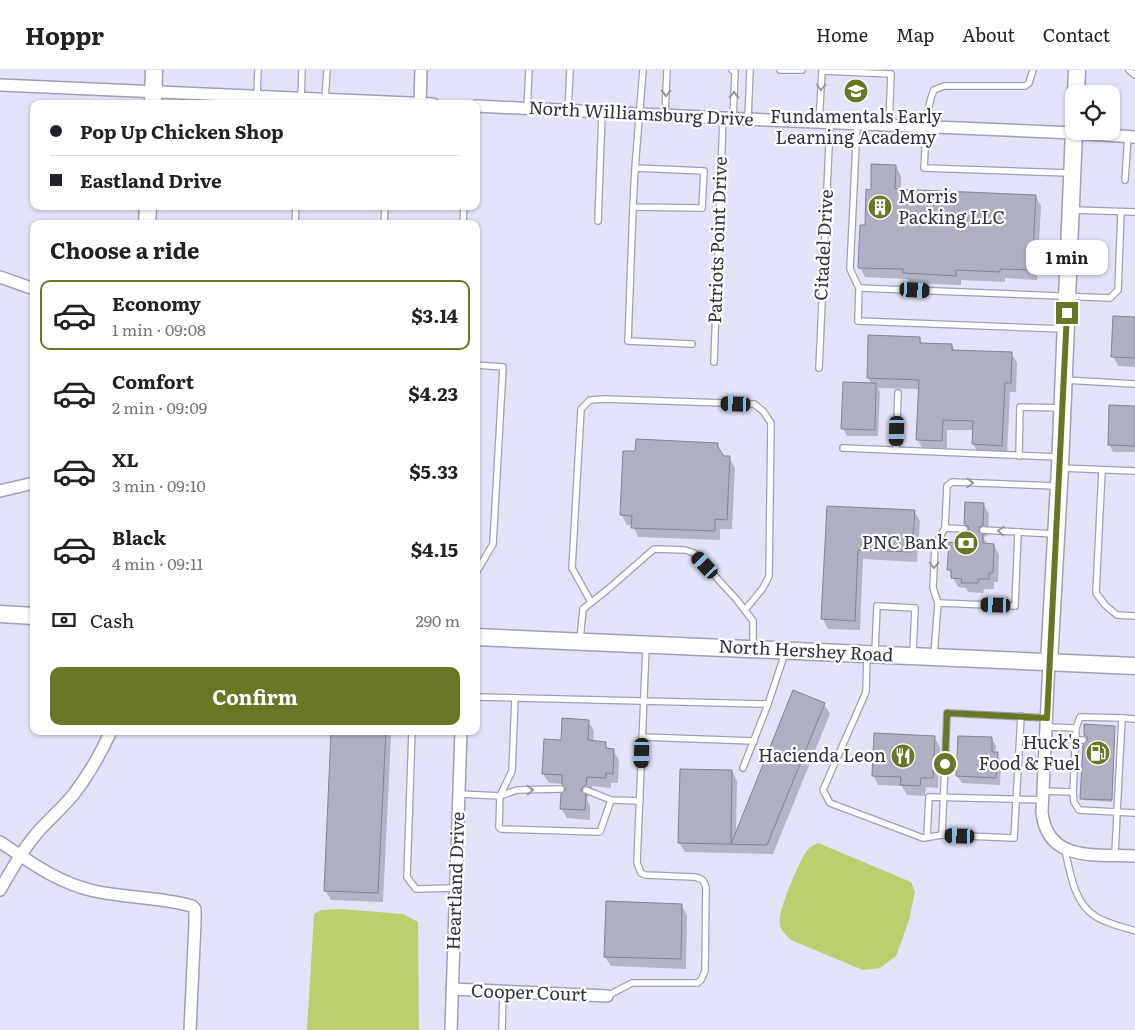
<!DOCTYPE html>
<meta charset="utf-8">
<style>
:root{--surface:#fff;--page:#f6f6f6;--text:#202124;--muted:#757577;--line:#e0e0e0;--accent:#687724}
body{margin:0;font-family:Literata,serif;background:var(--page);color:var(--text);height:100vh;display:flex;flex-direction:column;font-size:19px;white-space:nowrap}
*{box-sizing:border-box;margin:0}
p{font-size:16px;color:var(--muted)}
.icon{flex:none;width:28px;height:28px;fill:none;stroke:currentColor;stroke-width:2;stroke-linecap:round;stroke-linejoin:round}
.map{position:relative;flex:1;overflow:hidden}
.drawer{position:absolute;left:30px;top:150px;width:450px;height:515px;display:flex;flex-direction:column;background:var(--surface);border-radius:10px;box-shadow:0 1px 4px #0004}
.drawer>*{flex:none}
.top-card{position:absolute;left:30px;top:30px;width:450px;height:110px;border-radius:10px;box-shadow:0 1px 4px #0004;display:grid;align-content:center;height:110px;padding:0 20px;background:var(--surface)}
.tools{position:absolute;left:1065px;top:15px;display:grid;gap:10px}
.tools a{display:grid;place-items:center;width:55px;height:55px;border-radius:10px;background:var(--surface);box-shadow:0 1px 4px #0004;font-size:25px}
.end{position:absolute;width:22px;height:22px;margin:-11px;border:6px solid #687724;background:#fff;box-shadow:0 0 0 2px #fff}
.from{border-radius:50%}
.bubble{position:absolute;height:35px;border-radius:10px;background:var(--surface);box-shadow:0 1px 4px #0004;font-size:16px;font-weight:700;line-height:35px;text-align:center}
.car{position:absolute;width:15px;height:30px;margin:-15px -8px;border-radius:6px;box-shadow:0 0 4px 1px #0007;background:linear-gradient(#222 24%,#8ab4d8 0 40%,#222 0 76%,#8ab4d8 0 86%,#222 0)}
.top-card b{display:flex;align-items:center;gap:18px;height:48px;font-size:19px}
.top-card b+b{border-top:1px solid var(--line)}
.top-card i{width:12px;height:12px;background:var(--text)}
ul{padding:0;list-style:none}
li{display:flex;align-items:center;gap:15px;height:70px;margin:0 10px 8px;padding:0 10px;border:2px solid transparent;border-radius:10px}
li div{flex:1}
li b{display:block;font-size:19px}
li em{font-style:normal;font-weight:700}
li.active{border-color:var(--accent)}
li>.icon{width:45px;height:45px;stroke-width:1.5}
h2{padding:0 20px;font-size:22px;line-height:60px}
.pay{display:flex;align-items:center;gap:12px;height:55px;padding:0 20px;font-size:19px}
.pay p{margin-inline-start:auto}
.action{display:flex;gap:10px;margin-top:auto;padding:10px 20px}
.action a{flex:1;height:58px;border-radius:10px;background:var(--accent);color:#fff;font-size:20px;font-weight:700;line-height:58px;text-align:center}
header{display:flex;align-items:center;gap:30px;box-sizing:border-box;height:70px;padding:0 25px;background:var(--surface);border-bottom:1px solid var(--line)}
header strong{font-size:24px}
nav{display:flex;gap:28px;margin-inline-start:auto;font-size:18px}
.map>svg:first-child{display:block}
</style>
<header>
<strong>Hoppr</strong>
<nav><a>Home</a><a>Map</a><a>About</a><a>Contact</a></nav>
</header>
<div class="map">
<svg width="1135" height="960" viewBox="0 0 1135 960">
<rect width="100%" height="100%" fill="#e2e2f8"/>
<!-- water -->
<g fill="#bbcf6f">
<path d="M818,773L911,812L915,822L909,850L896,886L880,898L863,900L791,870C787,866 781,861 780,855C777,842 798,794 806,782C808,778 814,775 818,773Z"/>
<polygon points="341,839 403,844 418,852 419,960 307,960 314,844 321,840"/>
</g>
<!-- shadow -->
<g fill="#0003">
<polygon points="896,96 901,106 901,120 1036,126 1041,136 1037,210 1005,208 1005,212 961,210 961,215 910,213 907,209 865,207 860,197 872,121"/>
<polygon points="1135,248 1135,297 1118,296 1113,286"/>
<polygon points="869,267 919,268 923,274 952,275 955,282 1011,283 1017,293 1016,322 1010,322 1007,385 979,384 973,374 974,360 947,360 947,381 923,380 918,370 920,319 878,318 880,322 878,366 847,366 843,358 872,314 868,308"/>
<polygon points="1135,337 1135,382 1113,382 1109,374"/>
<polygon points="717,374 723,384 723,387 729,388 735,398 732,459 720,459 720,470 638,467 633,455 627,455 622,445"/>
<polygon points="984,435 989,444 988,465 984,467 984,469 988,475 994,475 999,485 998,512 994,512 994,519 984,519 983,523 968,522 966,518 958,517 949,500 965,474 969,461 966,454"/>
<polygon points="828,437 914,441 920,451 917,492 863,489 860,560 828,559 823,549"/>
<polygon points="824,634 830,644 773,784 685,782 679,773 732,701 737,711 736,763"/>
<polygon points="588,651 594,661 593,672 605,673 609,680 613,680 619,690 618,713 611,713 611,718 592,716 591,725 588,726 587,729 590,736 590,750 567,748 561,738 567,720 563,714 549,713 543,704 562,672"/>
<polygon points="1114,657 1112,732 1083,730 1089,671 1085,665"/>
<polygon points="332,661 388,661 391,666 383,832 331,830 325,820"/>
<polygon points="934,667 940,677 938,718 926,717 925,726 907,725 902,716 878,715 873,705"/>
<polygon points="992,669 996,676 995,683 1001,690 1000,715 962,713 957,706"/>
<polygon points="681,835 687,845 686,899 611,896 605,887"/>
</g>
<!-- building -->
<g fill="#afafc4" stroke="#838397">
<polygon points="871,94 896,95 895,119 1036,125 1032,200 1000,199 1000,202 956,200 956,206 903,203 903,199 858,198 860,155 865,155 866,119 871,120"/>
<polygon points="1113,246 1135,247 1135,288 1111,287"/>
<polygon points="868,265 920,267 920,273 952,274 952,280 1012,282 1011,313 1005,313 1002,376 972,374 973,351 943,350 942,371 916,370 919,310 867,308"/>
<polygon points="843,312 876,313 875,360 841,359"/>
<polygon points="1109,335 1135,336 1135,376 1108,375"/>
<polygon points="636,369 718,373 718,378 724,386 730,386 727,450 715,449 715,461 631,458 632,446 620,445 623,381 635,381"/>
<polygon points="965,432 984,433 983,455 979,457 979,462 983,465 983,473 994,474 993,503 989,503 989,509 979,509 978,513 961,513 962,509 951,508 951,500 947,500 949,472 963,473 964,464 969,460 968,456 964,454"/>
<polygon points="827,436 915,440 912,482 858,480 855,551 821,549"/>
<polygon points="793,620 825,633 767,775 678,773 680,699 732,700 731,774"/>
<polygon points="562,648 589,650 588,670 606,672 606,678 614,679 613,704 606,703 606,708 587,707 586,715 583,717 581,720 586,725 585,740 560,739 561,724 566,719 562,714 562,705 542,704 544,669 561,670"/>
<polygon points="1084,654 1115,656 1112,730 1080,729 1083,675 1088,670 1087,667 1084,665"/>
<polygon points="331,661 386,661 378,823 324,821"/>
<polygon points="874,663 935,666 933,708 921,708 920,716 900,715 901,707 872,706"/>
<polygon points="958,666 992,667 992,682 998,682 996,708 956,706"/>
<polygon points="606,831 682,834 681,889 604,887"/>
</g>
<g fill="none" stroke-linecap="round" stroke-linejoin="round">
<defs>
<g id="service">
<polyline points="732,0 735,2 733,49"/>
<polyline points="780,0 802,0"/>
<path d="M1033,0L1029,13L1025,16H944L934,20C924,43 926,73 924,98L1070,103"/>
<polyline points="1129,0 1135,5"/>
<polyline points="257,26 258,0"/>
<polyline points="325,29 327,0"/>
<polyline points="301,30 302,0"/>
<polyline points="527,39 529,0"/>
<polyline points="568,41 570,0"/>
<polyline points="665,45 667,0"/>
<polyline points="748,49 750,0"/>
<polyline points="819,52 822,1 891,4 889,55"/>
<polyline points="857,54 850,199 859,218 858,251 1064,259"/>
<polyline points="635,98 633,137 702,138 704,101 635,98 643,0"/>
<polyline points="1125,110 1128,66"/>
<polyline points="633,137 628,271 692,274"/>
<polyline points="1073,140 1135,142"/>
<polyline points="598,151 602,42"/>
<polyline points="295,154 296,136"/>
<polyline points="384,154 385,136"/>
<polyline points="463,154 464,136"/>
<polyline points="859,218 1110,228 1118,220 1121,142"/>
<polyline points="714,292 723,48"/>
<polyline points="476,295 503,297 493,474 476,503"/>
<polyline points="819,298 830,53"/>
<polyline points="1065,310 1135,314"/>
<polyline points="843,378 1058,387"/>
<polyline points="896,380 898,323"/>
<polyline points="1019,386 1020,337 1062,338"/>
<polyline points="1062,398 1135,401"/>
<polyline points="1102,400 1096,523 1105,535 1117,545 1135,546"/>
<polyline points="945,458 964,459"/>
<polyline points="983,460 1018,462"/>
<polyline points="591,532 572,498 581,339 590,330 605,329 754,334 763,341 771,353 769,506 763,518 745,540"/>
<polyline points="938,533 933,518 935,476 945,458 947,416 952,412 1057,416"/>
<polyline points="580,570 583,539 607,520 654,479 685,480 694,483 737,530 753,551 753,577"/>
<polyline points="875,583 877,536 915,538 913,584"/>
<polyline points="934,585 938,533 1015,536 1018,462 1055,464"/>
<polyline points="867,586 866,622 823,720 830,733 923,768 942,765"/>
<polyline points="476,627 768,634 785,583"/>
<polyline points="515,628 512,701 500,726 499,757 501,759 600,762 611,730"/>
<polyline points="1021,646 1014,768 942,765 947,643 1047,648"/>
<polyline points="1122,648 1135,649"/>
<polyline points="1076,658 1080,647 1122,648 1117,742 1135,743"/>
<polyline points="412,661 407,807 416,819 456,818"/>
<polyline points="642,667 754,671"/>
<polyline points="1076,670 1083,670"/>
<polyline points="743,698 768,634"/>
<polyline points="586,720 611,730 640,731"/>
<polyline points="1043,721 1073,722 1076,658 1046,657"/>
<polyline points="1073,722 1074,732 1079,740 1117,742 1115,785"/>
<polyline points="459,724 500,726 517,720 561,719"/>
<polyline points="927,767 929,727 1043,730"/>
<path d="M1065,780C1070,802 1074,833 1095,846C1105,853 1123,857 1135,861"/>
<path d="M607,926L632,913H697L701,910L705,901L706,817C704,810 701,808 694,807L645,805L641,803L637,793L646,577"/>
<polyline points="502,960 503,921"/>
</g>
<g id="minor">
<polyline points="0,15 433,34"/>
<polyline points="420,33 421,0"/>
<polyline points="476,36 723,48 1074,63 1135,67"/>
<polyline points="0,207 34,219"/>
<polyline points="0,421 34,413"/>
<path d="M1049,592L1042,742C1047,793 1097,784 1135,786"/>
<path d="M0,772C30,792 58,813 94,821C126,828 161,827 192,836L195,839V853L190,960"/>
<path d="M0,820C10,802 20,784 33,768C45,752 61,740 73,725C88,706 101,683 111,661"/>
<polyline points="452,919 607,926"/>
<polyline points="451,960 461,661"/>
</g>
<g id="secondary">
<polyline points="1076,24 1077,0"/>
<polyline points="153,34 154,0"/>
<polyline points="147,154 148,136"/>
<polyline points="0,544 34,546"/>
<polyline points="476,567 1135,596"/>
<polyline points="1049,592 1060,397 1074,61"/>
</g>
</defs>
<!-- service casing -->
<use href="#service" stroke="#a09fb4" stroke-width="8"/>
<!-- minor casing -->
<use href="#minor" stroke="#a09fb4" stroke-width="14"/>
<!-- secondary casing -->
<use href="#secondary" stroke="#a09fb4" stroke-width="19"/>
<!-- service -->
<use href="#service" stroke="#fff" stroke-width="5.5"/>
<!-- minor -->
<use href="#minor" stroke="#fff" stroke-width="11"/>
<!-- secondary -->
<use href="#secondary" stroke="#fff" stroke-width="16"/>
</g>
<!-- one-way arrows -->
<defs><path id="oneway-chevron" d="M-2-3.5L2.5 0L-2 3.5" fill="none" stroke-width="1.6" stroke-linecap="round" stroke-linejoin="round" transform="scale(1.25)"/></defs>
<g stroke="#98989d">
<use href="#oneway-chevron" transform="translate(821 17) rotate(93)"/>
<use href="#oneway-chevron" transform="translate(666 23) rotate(92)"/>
<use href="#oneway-chevron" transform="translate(734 25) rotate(-88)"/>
<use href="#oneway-chevron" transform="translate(970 413) rotate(2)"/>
<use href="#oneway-chevron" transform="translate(1001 461) rotate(-176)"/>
<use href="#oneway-chevron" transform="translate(934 495) rotate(92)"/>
<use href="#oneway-chevron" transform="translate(530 720) rotate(-2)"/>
</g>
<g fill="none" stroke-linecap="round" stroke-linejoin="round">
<!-- route -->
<polyline stroke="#687724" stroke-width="6" points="945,694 947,643 1047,648 1067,243"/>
</g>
<!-- icons -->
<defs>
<symbol id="school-disc" viewBox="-11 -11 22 22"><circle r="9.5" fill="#687724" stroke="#fff"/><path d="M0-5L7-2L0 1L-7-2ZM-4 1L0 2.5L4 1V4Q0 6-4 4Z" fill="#fff"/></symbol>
<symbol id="building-disc" viewBox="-11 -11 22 22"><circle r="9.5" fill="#687724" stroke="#fff"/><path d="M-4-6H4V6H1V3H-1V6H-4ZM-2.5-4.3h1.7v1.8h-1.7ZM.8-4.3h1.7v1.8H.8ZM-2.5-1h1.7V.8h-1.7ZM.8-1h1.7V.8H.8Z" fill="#fff"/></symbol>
<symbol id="bank-disc" viewBox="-11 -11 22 22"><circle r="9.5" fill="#687724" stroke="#fff"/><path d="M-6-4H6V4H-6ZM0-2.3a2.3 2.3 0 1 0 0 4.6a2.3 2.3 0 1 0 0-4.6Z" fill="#fff"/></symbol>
<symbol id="fuel-disc" viewBox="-11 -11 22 22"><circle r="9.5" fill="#687724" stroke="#fff"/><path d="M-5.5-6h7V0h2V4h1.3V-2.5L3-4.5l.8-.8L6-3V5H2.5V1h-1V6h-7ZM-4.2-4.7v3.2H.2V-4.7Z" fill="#fff"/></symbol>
<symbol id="restaurant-disc" viewBox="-11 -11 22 22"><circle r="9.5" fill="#687724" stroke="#fff"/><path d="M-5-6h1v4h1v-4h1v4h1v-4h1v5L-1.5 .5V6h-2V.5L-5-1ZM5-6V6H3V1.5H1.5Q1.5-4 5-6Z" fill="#fff"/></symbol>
</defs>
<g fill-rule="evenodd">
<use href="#school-disc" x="842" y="7" width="28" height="28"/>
<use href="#building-disc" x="866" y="123" width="28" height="28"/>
<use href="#bank-disc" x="952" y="459" width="28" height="28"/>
<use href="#fuel-disc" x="1084" y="669" width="28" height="28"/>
<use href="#restaurant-disc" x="889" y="672" width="28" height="28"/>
</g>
<g text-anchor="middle" stroke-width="4.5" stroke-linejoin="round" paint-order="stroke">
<!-- street labels -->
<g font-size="18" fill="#32323b" stroke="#fff">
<text transform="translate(641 44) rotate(3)" y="6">North Williamsburg Drive</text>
<text transform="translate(718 170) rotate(-88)" y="6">Patriots Point Drive</text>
<text transform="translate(824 175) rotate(-87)" y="6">Citadel Drive</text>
<text transform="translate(806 581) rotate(3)" y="6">North Hershey Road</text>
<text transform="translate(456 811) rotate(-88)" y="6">Heartland Drive</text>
<text transform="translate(529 923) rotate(2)" y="6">Cooper Court</text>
</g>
<!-- poi labels -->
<g font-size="18" fill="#32323b" stroke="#fff" text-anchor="end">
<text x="856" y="53" text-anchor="middle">Fundamentals Early<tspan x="856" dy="21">Learning Academy</tspan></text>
<text x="898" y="133" text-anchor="start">Morris<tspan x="898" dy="21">Packing LLC</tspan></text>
<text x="948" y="479">PNC Bank</text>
<text x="1080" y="679">Huck's<tspan x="1080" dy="21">Food &amp; Fuel</tspan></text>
<text x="886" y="692">Hacienda Leon</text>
</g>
</g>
</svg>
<div class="tools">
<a><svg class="icon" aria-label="locate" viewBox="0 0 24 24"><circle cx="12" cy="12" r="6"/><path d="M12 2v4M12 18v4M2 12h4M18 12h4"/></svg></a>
</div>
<i class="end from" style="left:945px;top:694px"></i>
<i class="end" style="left:1067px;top:243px"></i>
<div class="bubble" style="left:1026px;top:170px;width:82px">1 min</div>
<i class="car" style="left:915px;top:220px;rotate:93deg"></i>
<i class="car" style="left:736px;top:334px;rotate:272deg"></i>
<i class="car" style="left:897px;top:361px;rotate:182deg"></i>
<i class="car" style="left:705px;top:495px;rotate:317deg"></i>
<i class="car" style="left:996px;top:535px;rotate:272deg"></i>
<i class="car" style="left:642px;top:683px;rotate:182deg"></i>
<i class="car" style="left:960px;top:766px;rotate:272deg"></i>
<div class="top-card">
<b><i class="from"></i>Pop Up Chicken Shop</b>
<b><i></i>Eastland Drive</b>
</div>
<section class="drawer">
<h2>Choose a ride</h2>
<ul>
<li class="active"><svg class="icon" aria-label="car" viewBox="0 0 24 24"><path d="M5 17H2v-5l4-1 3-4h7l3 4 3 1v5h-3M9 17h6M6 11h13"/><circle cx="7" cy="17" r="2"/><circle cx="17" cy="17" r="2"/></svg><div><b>Economy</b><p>1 min · 09:08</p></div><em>$3.14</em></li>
<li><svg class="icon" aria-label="car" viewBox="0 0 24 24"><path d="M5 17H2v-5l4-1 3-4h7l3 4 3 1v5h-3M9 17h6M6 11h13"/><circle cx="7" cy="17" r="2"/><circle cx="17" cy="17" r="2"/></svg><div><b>Comfort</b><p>2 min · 09:09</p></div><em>$4.23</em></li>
<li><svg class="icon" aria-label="car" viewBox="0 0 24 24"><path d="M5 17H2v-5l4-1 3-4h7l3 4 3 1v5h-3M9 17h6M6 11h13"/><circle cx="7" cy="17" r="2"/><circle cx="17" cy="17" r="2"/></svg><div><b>XL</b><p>3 min · 09:10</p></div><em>$5.33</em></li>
<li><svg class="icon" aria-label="car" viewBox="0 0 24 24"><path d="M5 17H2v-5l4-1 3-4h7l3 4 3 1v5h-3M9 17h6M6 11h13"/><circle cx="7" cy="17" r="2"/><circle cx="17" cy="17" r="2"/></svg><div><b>Black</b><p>4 min · 09:11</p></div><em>$4.15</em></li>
</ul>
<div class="pay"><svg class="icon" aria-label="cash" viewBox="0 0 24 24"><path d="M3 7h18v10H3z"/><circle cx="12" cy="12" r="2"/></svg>Cash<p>290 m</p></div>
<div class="action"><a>Confirm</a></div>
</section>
</div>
